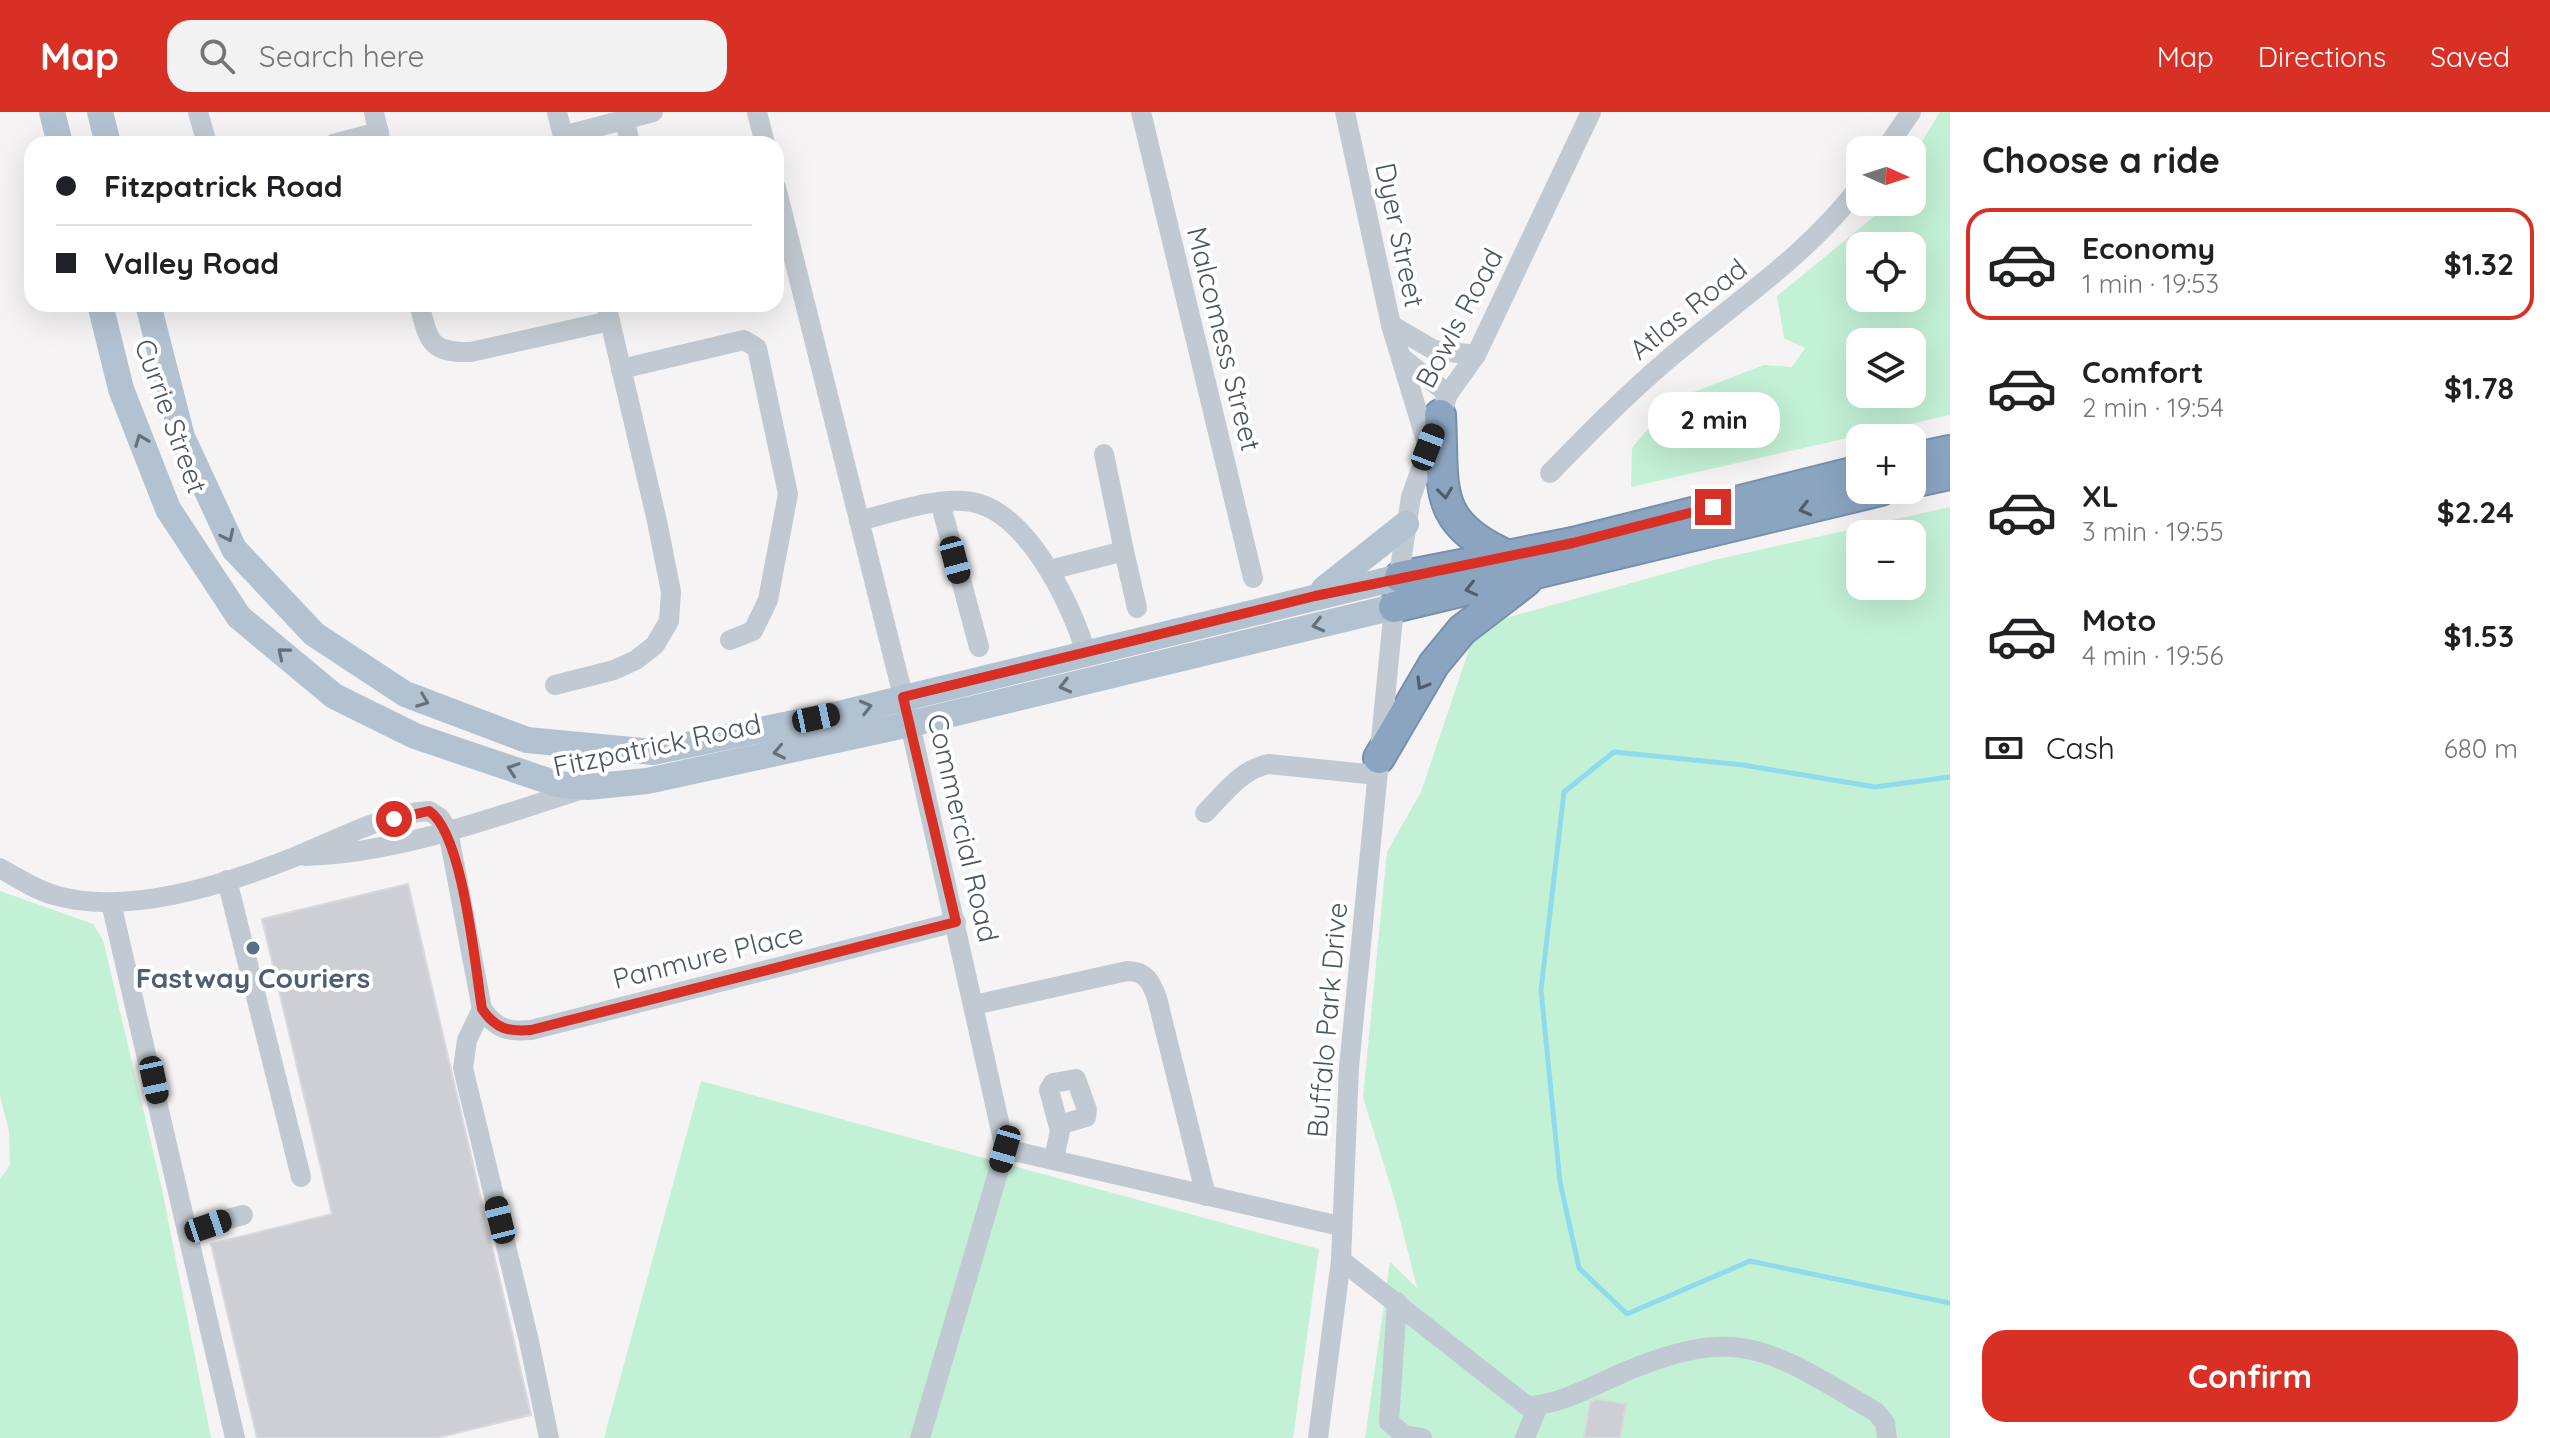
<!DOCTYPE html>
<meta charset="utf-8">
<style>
:root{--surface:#fff;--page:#f2f2f2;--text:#202124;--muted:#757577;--line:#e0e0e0;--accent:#d93025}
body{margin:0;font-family:Quicksand,sans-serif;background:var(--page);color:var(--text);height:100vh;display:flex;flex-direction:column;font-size:30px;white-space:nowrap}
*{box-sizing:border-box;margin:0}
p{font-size:26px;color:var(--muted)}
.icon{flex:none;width:44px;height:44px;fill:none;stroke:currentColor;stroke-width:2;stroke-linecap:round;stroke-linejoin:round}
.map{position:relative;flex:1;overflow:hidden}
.side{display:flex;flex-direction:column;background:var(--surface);width:600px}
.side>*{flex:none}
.guide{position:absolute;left:24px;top:24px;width:760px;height:176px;border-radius:24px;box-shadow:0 8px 32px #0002;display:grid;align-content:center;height:176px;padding:0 32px;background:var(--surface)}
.needle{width:52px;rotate:93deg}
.buttons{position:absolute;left:1846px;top:24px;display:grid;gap:16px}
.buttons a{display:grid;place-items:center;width:80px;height:80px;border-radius:16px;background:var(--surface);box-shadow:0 8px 32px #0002;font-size:40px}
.end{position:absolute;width:36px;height:36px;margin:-18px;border:10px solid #d93025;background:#fff;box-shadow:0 0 0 4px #fff}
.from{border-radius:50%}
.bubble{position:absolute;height:56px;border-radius:24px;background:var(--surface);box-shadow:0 8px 32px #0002;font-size:26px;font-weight:700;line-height:56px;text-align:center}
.car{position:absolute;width:24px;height:48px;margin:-24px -12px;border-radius:10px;box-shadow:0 0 6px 2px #0007;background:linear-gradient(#222 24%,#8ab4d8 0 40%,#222 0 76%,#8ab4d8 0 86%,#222 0)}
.guide b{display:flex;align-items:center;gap:28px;height:76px;font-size:30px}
.guide b+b{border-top:2px solid var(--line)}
.guide i{width:20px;height:20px;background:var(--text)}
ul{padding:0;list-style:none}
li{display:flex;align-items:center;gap:24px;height:112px;margin:0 16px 12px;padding:0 16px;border:4px solid transparent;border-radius:24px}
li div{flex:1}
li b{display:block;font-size:30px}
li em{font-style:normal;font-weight:700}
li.current{border-color:var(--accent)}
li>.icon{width:72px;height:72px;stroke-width:1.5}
h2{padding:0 32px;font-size:36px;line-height:96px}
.pay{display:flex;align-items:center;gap:20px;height:88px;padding:0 32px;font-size:30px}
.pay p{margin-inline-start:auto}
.cta{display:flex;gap:16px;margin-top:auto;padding:16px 32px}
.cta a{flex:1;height:92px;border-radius:24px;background:var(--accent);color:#fff;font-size:32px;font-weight:700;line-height:92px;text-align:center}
header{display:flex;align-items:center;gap:48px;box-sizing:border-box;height:112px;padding:0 40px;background:var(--accent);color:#fff}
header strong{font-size:38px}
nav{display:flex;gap:44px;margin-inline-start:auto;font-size:28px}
.search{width:560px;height:72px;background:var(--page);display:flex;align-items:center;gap:20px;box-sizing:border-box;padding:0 28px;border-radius:24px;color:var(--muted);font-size:30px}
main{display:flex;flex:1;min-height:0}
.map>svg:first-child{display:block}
</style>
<header>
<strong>Map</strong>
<div class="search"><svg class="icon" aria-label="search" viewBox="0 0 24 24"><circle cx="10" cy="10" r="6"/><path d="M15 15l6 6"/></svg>Search here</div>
<nav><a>Map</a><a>Directions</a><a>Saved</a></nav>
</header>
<main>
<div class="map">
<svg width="1950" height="1326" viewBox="0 0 1950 1326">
<rect width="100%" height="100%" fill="#f5f3f3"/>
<!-- green -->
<g fill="#c3f1d5" fill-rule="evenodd">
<path d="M1940,0H1950V303L1631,375L1632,336L1666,295L1691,281L1764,253L1792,255L1805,236L1784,226L1777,184L1892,90H1912V46ZM1860,134H1912V186H1860ZM1860,230H1912V282H1860Z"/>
<path d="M1950,395V1326H1365L1390,1150L1417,1176L1396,1092L1363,985L1387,740L1421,680L1477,514L1714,448ZM1860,422H1912V474H1860Z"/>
<polygon points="0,779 93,812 103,828 162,1077 211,1326 0,1326 0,1067 10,1053 9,1019 0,984"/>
<polygon points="701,969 1319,1137 1293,1326 604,1326"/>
</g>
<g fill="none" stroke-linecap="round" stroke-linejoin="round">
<!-- stream -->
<polyline stroke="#90daee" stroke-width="5" points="1950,665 1875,675 1743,653 1614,640 1564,680 1541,878 1560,1070 1579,1156 1627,1202 1750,1149 1950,1191"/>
</g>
<!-- building -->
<g fill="#cdcfd5" stroke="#d7d9de" stroke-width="2">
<polygon points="408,772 531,1303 436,1326 257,1326 211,1132 332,1102 262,807"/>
<polygon points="1596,1287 1626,1292 1620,1326 1584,1326 1590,1290"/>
</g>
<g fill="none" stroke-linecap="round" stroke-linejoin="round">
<defs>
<g id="highway">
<path d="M1440,303C1444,377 1431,410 1508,444"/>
<polyline points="1912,347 1950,339"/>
<polyline points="1912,370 1950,362"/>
<polyline points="1400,465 1573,431 1860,359"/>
<polyline points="1394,495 1881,378"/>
<polyline points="1379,646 1434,552 1462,518 1526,469"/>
</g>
</defs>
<!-- highway casing -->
<use href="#highway" stroke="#7690ad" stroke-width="34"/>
<!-- minor -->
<g stroke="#c1cad2" stroke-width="20">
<polyline points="198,0 207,32"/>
<polyline points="374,0 381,32"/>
<polyline points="557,0 565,32"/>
<polyline points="757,0 765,32"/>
<polyline points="1141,0 1253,466"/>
<polyline points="1345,0 1391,213 1428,335"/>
<polyline points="625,8 630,32"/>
<polyline points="563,24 653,0"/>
<polyline points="333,32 379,20"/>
<polyline points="1885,38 1911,0"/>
<polyline points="776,75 910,612 1005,1037 1340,1114"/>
<path d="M419,192C429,229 429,241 471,240L610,209"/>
<polyline points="1391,213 1434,238 1476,243"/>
<polyline points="1401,245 1448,282"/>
<polyline points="621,257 744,228 757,236 788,382 768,488 753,519 730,528"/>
<path d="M1550,361C1587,323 1624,285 1665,250C1732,192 1806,145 1860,74"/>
<polyline points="940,390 979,535"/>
<path d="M859,409C892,401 929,387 963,389C1024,391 1071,491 1086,541"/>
<polyline points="1124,439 1137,496"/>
<polyline points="1050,458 1124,439 1104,342"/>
<polyline points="555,573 614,558 636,548 655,533 669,509 671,480 657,409 606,192"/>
<path d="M1205,701C1226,680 1240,658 1269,652L1377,663"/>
<path d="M305,744C399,741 491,706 580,678"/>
<path d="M0,756C17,766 36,778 54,783C126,805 230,771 297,744C339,727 383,702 429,699L440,706L448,719L482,897C496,917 508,920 531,918L956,810"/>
<polyline points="227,768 301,1065"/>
<polyline points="111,791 235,1326"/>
<path d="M974,893L1127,859C1146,859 1151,870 1157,886L1206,1084"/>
<polyline points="482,897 467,928 463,956 529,1229 549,1326"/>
<polyline points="1054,1046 1060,1019 1049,978 1053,971 1076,967 1087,998 1086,1005 1059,1013"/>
<polyline points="187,1118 243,1103"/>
<path d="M1341,1148L1527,1294C1559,1293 1591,1275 1620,1262C1741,1210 1770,1238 1876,1300L1885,1311L1887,1326"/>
<polyline points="1397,1190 1389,1310 1404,1323 1422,1326"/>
<polyline points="920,1326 1005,1037"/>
<polyline points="1318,1326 1341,1148 1349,955 1394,495 1411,385 1448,282 1476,243 1591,0"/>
<polyline points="1525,1326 1538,1294"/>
</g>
<!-- major -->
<g stroke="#b3c2d1" stroke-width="26">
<polyline points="52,0 60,32"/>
<polyline points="100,0 108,32"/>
<polyline points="100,192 121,277 168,397 239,505 334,584 415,624 557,672 588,675 647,669 910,612 1394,495"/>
<polyline points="148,192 182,325 234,437 314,522 405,582 527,628 653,640 843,601 1400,465"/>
<polyline points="1324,477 1406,412"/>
</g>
<!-- highway -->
<use href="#highway" stroke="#8ba5c1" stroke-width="30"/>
</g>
<!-- one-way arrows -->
<defs><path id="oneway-chevron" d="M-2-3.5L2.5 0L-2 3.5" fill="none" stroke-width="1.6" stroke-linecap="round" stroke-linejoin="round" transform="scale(2)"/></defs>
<g stroke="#64717d">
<use href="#oneway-chevron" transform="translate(141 328) rotate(-111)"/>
<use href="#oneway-chevron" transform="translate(228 424) rotate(65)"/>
<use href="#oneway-chevron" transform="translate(1318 513) rotate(166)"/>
<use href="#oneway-chevron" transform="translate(283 541) rotate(-140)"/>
<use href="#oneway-chevron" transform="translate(1065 574) rotate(166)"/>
<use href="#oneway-chevron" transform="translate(423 589) rotate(21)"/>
<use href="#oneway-chevron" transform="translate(866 595) rotate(-14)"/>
<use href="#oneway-chevron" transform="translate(779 640) rotate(168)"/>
<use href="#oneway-chevron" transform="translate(513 657) rotate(-161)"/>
</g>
<g stroke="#505e6b">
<use href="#oneway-chevron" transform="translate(1445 381) rotate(83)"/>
<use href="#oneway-chevron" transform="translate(1805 397) rotate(166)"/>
<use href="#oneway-chevron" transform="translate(1471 477) rotate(167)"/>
<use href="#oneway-chevron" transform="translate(1422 572) rotate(121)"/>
</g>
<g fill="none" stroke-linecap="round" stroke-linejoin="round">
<!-- route -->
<path stroke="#d93025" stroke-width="10" d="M394,707L429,699C463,721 475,854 482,897C496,917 508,920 531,918L956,810L903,585L1315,484L1573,431L1713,395"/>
</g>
<!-- markers -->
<circle fill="#5c6f8a" stroke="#fff" stroke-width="3" cx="253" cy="836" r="8"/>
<g text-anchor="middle" stroke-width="8" stroke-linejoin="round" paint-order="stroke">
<!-- street labels -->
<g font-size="28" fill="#4a5661" stroke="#fff">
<text transform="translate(1400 123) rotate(78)" y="10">Dyer Street</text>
<text transform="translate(1688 197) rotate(-39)" y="10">Atlas Road</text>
<text transform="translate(1459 206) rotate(-62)" y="10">Bowls Road</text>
<text transform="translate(1224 227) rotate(76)" y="10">Malcomess Street</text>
<text transform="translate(171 304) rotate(70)" y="10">Currie Street</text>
<text transform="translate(657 633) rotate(-12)" y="10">Fitzpatrick Road</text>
<text transform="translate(963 716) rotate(77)" y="10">Commercial Road</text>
<text transform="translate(708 844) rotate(-14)" y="10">Panmure Place</text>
<text transform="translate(1327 908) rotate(-85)" y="10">Buffalo Park Drive</text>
</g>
<!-- service labels -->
<g font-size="28" font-weight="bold" fill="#4e5e75" stroke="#fff">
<text x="253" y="876">Fastway Couriers</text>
</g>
</g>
</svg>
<div class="buttons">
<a><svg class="needle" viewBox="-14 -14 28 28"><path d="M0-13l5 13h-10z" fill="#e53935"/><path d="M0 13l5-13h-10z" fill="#757577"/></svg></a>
<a><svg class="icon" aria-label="locate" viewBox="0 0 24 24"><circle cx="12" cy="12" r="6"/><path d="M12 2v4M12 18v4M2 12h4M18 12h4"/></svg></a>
<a><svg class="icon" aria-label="layers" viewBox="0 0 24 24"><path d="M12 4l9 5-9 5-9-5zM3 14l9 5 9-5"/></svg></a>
<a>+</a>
<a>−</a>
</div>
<i class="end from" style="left:394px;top:707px"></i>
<i class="end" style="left:1713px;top:395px"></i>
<div class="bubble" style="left:1648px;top:280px;width:132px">2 min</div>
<i class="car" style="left:1428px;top:335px;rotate:21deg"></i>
<i class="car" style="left:955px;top:448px;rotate:165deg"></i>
<i class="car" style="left:816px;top:606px;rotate:78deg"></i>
<i class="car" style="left:154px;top:968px;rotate:168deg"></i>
<i class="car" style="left:1005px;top:1037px;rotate:196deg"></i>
<i class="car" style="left:500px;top:1108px;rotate:346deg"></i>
<i class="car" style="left:208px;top:1114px;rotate:71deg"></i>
<div class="guide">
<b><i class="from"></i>Fitzpatrick Road</b>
<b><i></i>Valley Road</b>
</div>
</div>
<section class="side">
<h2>Choose a ride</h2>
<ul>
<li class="current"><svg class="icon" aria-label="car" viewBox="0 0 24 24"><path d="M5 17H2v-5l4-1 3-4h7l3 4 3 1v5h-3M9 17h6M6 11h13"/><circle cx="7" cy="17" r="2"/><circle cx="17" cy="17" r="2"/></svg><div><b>Economy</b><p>1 min · 19:53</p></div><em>$1.32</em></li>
<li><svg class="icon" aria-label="car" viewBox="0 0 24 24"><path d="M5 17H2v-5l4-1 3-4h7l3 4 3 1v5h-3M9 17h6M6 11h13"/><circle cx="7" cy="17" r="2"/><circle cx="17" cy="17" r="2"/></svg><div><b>Comfort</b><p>2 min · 19:54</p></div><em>$1.78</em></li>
<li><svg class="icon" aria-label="car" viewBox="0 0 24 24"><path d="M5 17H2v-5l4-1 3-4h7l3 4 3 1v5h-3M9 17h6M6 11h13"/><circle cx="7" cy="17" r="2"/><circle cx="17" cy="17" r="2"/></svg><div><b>XL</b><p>3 min · 19:55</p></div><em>$2.24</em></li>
<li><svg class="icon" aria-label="car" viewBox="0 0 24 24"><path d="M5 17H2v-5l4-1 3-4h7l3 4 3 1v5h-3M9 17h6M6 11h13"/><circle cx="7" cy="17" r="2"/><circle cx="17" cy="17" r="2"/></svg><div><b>Moto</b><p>4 min · 19:56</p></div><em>$1.53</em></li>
</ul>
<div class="pay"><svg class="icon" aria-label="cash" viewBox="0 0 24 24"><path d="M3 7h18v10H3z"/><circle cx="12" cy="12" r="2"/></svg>Cash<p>680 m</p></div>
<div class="cta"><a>Confirm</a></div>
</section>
</main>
